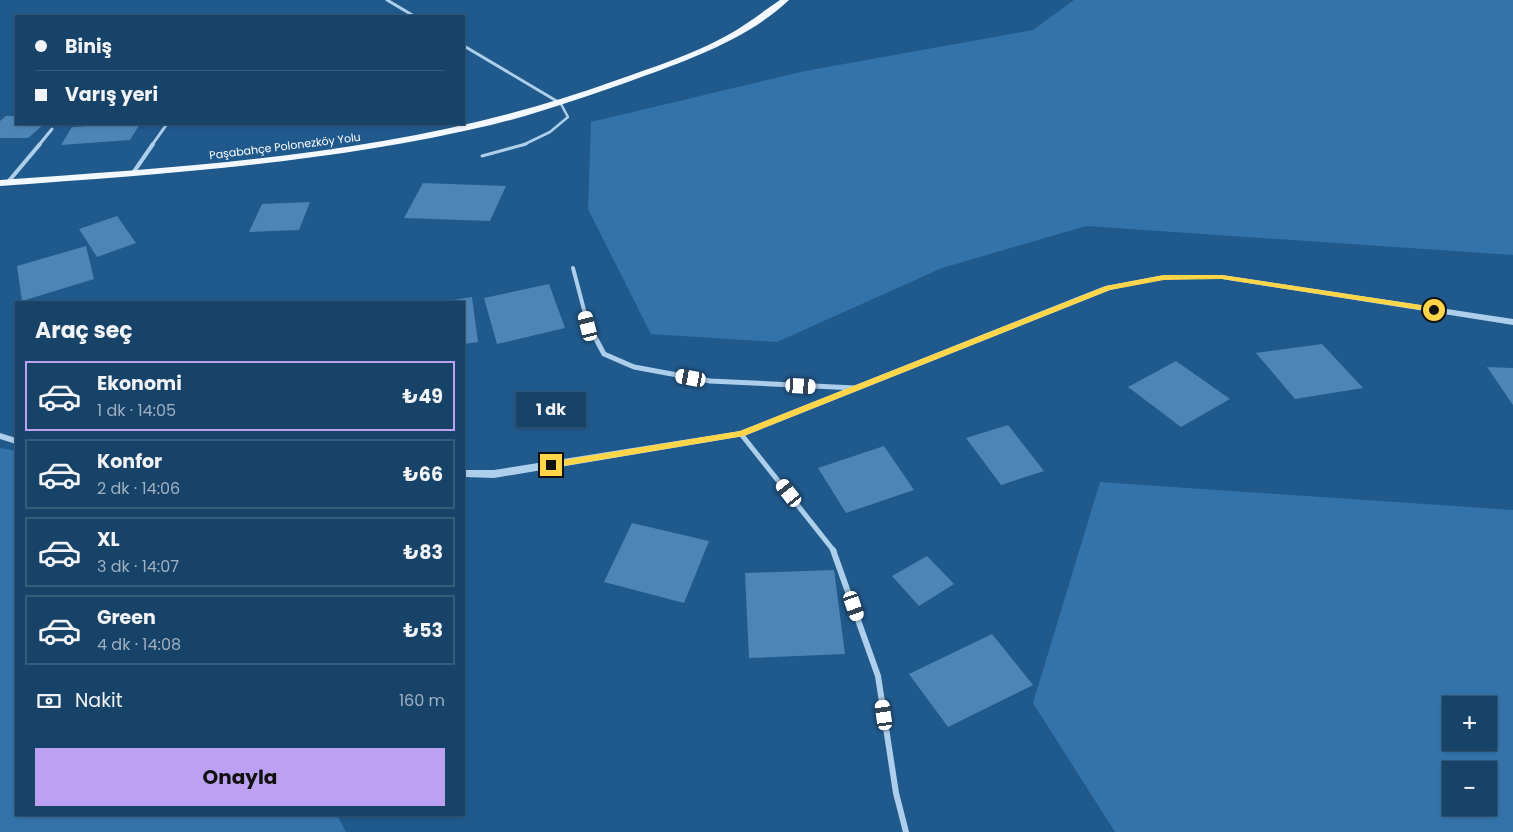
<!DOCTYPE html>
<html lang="tr">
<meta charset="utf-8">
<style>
:root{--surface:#184368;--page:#254e71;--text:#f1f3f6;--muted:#9fb0c0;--line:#365c7c;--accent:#bca0f2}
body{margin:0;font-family:Poppins,sans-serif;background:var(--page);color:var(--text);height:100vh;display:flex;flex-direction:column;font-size:19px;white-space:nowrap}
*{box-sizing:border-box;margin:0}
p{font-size:16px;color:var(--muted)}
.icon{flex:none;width:28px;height:28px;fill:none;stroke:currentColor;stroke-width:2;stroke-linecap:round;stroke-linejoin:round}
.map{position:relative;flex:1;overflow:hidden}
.drawer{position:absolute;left:15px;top:301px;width:450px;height:515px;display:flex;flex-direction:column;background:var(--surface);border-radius:0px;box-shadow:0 1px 4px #0004,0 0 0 1px var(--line)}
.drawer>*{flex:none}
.top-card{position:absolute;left:15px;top:15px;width:450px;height:110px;border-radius:0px;box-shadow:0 1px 4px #0004,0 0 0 1px var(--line);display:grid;align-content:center;height:110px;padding:0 20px;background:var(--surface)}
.controls{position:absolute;left:1442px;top:696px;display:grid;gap:10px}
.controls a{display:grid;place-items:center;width:55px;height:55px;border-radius:0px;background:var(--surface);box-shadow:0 1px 4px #0004,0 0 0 1px var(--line);font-size:25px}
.end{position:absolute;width:22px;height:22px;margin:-11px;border:6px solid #ffd54a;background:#111;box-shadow:0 0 0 2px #111}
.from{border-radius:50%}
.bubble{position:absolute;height:35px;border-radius:0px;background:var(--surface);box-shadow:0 1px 4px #0004,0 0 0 1px var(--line);font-size:16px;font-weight:700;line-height:35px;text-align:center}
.car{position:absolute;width:15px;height:30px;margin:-15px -8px;border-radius:6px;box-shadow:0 0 4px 1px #0007;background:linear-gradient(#fff 24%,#345 0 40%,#fff 0 76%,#345 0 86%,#fff 0)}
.top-card b{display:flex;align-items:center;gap:18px;height:48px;font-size:19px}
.top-card b+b{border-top:1px solid var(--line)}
.top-card i{width:12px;height:12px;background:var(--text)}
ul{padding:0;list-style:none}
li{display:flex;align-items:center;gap:15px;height:70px;margin:0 10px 8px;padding:0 10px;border:2px solid var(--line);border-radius:0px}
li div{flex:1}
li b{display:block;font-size:19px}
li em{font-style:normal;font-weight:700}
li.selected{border-color:var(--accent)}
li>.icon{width:45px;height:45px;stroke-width:1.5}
h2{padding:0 20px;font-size:22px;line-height:60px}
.pay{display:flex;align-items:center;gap:12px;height:55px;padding:0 20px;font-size:19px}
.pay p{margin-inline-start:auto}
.action{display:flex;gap:10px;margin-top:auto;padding:10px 20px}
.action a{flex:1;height:58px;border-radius:0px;background:var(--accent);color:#111;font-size:20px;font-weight:700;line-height:58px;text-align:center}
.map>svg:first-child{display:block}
</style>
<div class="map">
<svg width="1513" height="832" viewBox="0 0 1513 832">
<rect width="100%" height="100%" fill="#20598b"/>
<!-- green -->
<g fill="#3473a9" fill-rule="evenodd">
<polygon points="1074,0 1513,0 1513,255 1086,226 942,268 777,342 651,334 588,209 591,122 805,71 1033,30"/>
<polygon points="0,448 16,451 16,815 337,815 346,832 0,832"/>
<path d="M1100,482L1513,510V832H1115L1033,703ZM1451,705H1489V742H1451ZM1451,770H1489V808H1451Z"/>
</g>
<!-- building -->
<g fill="#4d85b5">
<polygon points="6,116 16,116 16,124 44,124 28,138 0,138 0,121"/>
<polygon points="122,124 140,124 130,140 61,145 72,127"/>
<polygon points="423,183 506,186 490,221 404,218"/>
<polygon points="310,202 299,230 249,232 262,204"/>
<polygon points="117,216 136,243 97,257 79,229"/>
<polygon points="86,246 94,279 22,301 17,266"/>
<polygon points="549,284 565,328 497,344 484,298"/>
<polygon points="472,297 478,342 464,344 464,302 447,301"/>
<polygon points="1322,344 1363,388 1295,399 1256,353"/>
<polygon points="1176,361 1230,399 1181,427 1128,387"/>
<polygon points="1487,367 1513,368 1513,405"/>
<polygon points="1008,425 1044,471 1001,485 966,438"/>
<polygon points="884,446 914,490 846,513 818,468"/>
<polygon points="632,523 709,541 684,603 604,582"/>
<polygon points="927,556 954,584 919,606 892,576"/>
<polygon points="834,570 845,654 749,658 745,573"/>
<polygon points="992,634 1033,685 948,727 909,674"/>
</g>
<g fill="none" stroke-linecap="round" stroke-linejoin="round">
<!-- service-far1 -->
<polyline stroke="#adcfeb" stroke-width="2.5" points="523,145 550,132 568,117 561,104"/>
<!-- service -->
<polyline stroke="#adcfeb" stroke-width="3" points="482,156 526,144"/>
<!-- minor-far3 -->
<g stroke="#adcfeb" stroke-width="3">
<polyline points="387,0 414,16"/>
<polyline points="464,46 560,103"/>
<polyline points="39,145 52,129"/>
<polyline points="152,145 167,124"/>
</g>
<!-- minor-far2 -->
<g stroke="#adcfeb" stroke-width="4">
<polyline points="133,173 153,144"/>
<polyline points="8,182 40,144"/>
<polyline points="573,268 588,325"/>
</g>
<!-- minor-far1 -->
<g stroke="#adcfeb" stroke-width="5">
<polyline points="588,324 604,354 634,367 710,381 855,388"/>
<polyline points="741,434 834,551"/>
</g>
<!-- minor -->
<polyline stroke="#adcfeb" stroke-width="6" points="833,550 878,676 896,793 906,832"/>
<!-- tertiary -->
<g fill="#adcfeb" fill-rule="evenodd">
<polygon points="1164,275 1222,275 1513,319 1513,325 1222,279 1164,279 1110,290 744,436 494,478 464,477 464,470 494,470 740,431 1105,286"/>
<polygon points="0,433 16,438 16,444 0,439"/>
</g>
<!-- primary -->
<path fill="#f2f8fe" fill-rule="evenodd" d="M780,0H789C748,39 688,60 636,79C588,96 540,113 491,125C330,163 164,174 0,186V180C210,165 417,153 617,80C653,67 692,55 726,36C745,26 762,12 780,0Z"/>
</g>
<!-- route -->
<polygon fill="#ffd54a" points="1164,275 1222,275 1434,307 1438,310 1434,312 1222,279 1164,280 1110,290 744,436 551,468 547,465 551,462 740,431 1106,286"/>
<g text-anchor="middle" stroke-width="4" stroke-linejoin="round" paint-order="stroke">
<!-- far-street labels -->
<g font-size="11" fill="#fff" stroke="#20598b">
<text transform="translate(285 146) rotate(-7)" y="4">Paşabahçe Polonezköy Yolu</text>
</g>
</g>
</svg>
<div class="controls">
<a>+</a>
<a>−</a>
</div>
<i class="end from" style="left:1434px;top:310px"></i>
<i class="end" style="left:551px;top:465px"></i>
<div class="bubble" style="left:516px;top:392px;width:70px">1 dk</div>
<i class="car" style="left:588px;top:326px;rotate:346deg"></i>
<i class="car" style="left:691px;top:378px;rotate:280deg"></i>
<i class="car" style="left:801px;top:386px;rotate:93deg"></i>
<i class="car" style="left:789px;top:493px;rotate:322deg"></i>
<i class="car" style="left:854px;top:606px;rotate:161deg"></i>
<i class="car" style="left:884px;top:715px;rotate:352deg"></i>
<div class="top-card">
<b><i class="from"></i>Biniş</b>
<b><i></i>Varış yeri</b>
</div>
<section class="drawer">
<h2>Araç seç</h2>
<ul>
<li class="selected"><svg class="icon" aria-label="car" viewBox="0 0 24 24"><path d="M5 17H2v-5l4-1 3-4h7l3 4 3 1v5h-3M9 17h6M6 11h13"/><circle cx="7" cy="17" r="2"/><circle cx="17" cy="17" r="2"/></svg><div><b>Ekonomi</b><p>1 dk · 14:05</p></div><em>₺49</em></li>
<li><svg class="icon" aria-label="car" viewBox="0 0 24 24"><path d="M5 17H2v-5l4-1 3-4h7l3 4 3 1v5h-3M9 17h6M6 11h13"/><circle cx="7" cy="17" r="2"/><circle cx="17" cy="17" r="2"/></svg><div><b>Konfor</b><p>2 dk · 14:06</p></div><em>₺66</em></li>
<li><svg class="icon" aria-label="car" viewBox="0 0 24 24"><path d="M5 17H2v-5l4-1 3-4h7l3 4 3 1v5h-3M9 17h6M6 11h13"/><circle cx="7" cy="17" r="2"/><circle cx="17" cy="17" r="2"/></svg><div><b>XL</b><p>3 dk · 14:07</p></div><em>₺83</em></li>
<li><svg class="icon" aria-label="car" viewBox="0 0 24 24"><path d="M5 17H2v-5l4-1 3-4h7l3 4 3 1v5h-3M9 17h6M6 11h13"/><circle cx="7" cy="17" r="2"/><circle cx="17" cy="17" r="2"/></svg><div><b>Green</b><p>4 dk · 14:08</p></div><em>₺53</em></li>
</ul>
<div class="pay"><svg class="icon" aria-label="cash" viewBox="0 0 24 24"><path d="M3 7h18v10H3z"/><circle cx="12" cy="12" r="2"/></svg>Nakit<p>160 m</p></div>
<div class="action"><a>Onayla</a></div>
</section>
</div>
